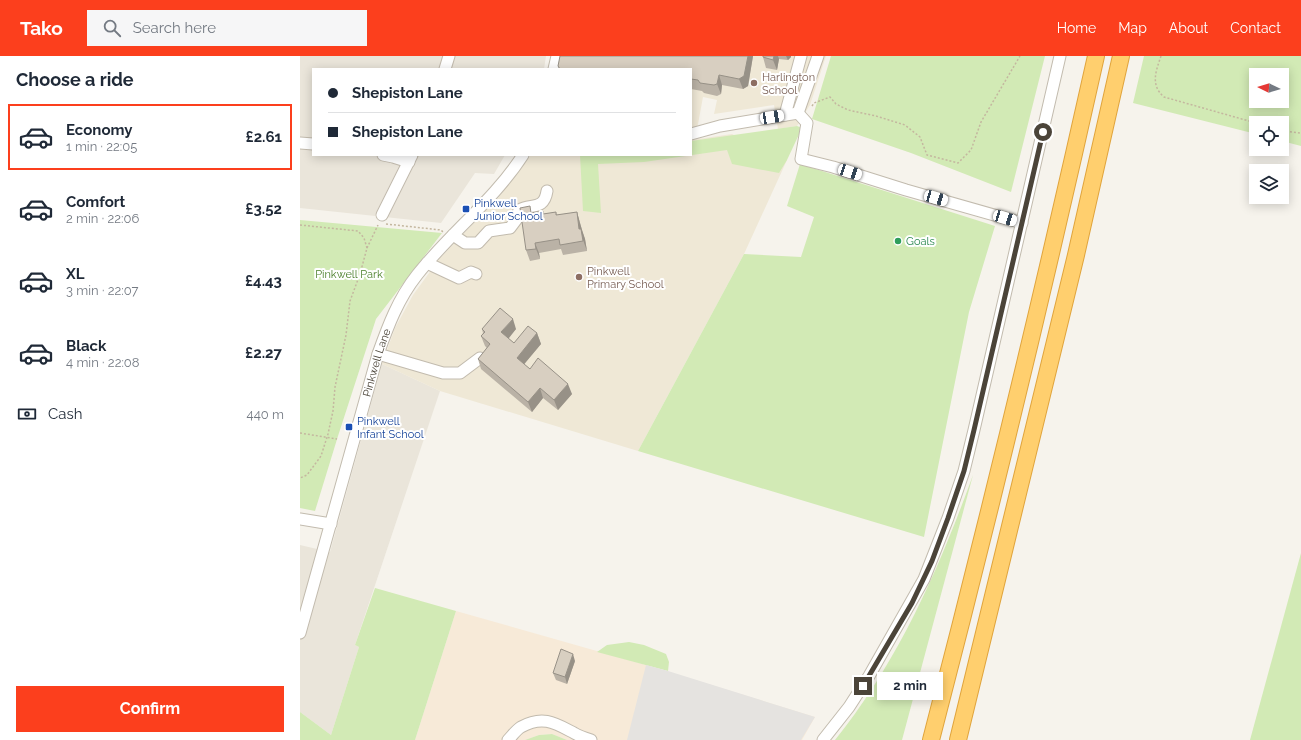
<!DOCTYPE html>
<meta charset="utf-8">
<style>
:root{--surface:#fff;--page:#f6f6f7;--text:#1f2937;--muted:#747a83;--line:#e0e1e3;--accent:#fc3f1d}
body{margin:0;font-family:Raleway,sans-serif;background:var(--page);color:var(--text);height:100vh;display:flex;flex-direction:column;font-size:15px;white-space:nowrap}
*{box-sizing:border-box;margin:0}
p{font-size:13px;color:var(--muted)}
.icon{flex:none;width:22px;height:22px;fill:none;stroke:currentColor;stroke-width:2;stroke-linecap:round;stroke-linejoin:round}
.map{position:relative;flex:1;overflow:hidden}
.details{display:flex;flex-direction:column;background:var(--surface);width:300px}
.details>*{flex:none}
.hud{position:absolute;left:12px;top:12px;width:380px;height:88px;border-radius:0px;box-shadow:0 2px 10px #0003;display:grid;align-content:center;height:88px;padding:0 16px;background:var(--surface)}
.needle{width:26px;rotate:275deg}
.fabs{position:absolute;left:949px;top:12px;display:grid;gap:8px}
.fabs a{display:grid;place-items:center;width:40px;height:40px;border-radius:0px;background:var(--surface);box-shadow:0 2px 10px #0003;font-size:20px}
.end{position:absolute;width:18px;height:18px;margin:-9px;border:5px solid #4b4439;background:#fff;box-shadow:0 0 0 2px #fff}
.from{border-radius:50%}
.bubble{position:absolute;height:28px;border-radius:0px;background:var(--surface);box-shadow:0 2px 10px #0003;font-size:13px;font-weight:700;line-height:28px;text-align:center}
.car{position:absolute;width:12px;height:24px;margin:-12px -6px;border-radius:5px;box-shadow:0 0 3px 1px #0007;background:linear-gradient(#fff 24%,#345 0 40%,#fff 0 76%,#345 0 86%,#fff 0)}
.hud b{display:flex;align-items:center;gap:14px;height:38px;font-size:15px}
.hud b+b{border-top:1px solid var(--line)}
.hud i{width:10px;height:10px;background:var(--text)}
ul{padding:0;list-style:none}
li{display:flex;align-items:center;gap:12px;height:66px;margin:0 8px 6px;padding:0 8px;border:2px solid transparent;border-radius:0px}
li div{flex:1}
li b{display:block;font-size:15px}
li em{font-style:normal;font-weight:700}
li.on{border-color:var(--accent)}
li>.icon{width:36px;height:36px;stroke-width:1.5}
h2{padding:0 16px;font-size:18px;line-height:48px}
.pay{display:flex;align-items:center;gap:10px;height:44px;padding:0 16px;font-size:15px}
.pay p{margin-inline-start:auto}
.action{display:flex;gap:8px;margin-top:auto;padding:8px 16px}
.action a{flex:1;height:46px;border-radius:0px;background:var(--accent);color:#fff;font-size:16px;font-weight:700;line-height:46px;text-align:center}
header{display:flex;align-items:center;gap:24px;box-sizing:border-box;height:56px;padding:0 20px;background:var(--accent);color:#fff}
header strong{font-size:19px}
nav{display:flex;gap:22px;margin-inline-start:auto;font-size:14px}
.search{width:280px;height:36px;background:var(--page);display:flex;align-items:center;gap:10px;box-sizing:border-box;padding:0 14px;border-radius:0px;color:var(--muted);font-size:15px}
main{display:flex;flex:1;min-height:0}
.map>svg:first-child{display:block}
</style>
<header>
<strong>Tako</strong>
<div class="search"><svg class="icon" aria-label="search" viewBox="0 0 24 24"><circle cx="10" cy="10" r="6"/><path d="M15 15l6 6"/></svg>Search here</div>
<nav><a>Home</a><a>Map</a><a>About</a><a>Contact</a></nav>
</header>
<main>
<section class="details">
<h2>Choose a ride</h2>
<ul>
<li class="on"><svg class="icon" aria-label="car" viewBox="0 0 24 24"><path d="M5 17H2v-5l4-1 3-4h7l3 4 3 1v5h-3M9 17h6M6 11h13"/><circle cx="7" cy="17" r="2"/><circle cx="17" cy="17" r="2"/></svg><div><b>Economy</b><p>1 min · 22:05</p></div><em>£2.61</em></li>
<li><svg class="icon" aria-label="car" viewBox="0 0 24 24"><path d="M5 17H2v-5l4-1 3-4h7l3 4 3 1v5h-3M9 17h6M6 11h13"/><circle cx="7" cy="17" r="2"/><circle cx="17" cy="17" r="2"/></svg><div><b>Comfort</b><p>2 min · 22:06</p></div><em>£3.52</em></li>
<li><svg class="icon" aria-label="car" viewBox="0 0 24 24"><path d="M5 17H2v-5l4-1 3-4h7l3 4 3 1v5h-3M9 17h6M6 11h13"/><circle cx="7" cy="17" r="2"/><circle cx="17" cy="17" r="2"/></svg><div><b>XL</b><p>3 min · 22:07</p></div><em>£4.43</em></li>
<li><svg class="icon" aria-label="car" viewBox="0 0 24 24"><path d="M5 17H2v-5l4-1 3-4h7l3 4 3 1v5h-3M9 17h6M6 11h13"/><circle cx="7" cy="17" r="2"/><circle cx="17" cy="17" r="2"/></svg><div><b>Black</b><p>4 min · 22:08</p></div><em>£2.27</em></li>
</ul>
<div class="pay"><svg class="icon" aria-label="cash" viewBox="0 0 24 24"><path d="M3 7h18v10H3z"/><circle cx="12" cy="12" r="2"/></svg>Cash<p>440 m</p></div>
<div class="action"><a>Confirm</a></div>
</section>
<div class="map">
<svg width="1001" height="684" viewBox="0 0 1001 684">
<rect width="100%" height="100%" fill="#f6f3ec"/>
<!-- residential -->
<g fill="#eae5da">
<polygon points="0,0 246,0 244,13 13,13 13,99 205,99 194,118 175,117 141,167 0,152"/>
<polygon points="82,308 140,335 55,589 59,591 31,679 0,656 0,489 30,496"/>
</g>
<!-- commercial -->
<polygon fill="#f7ead8" points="156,555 346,609 515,661 502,684 267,684 252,678 239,679 225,684 115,684"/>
<!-- education -->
<g fill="#efe8d6">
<polygon points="265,0 526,0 510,49 497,70 478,73 474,49 414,58 417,44 403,41 398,68 396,73 391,74 391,13 263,13"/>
<polygon points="432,78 487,104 444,198 338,395 140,335 82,308 95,272 113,239 140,202 198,142 231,99 391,99 391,84"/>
</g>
<!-- green -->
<g fill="#d2eab5" fill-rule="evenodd">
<polygon points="531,0 745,0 711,136 611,97 512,63"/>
<path d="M844,0H1001V90L982,85V67H956V78L833,47ZM956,19H982V45H956Z"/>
<polygon points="497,70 502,72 487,104 479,117 432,108 427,94 344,106 298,108 301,157 283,155 280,99 391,99 391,85"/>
<polygon points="500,108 695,170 669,256 624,481 338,395 444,198 501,201 514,161 487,150"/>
<polygon points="0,164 142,177 76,263 38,380 15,455 0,452"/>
<path d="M673,419L602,684H535C598,606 639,513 673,419Z"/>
<polygon points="1001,497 1001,684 950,684"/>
<polygon points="75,532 156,555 115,684 0,684 0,656 31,679 59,591 55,589"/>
<polygon points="329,586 344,589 366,598 369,606 368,615 297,596 307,589"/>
<polygon points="252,678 267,684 225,684 239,679"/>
</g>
<!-- parking -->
<polygon fill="#e5e3e0" points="346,609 368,615 515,661 501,684 327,684"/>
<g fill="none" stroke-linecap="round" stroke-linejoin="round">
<defs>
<g id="minor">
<polyline points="145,13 149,0"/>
<polyline points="254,13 257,0"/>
<polyline points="498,57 507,67 501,103 533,111 606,134 722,167"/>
<polyline points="498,57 518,0"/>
<polyline points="485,59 501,0"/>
<polyline points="391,78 420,70 498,57"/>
<polyline points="0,87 13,88"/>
<polyline points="83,99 93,101 109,106"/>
<polyline points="82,159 112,99"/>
<path d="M153,179L165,187H178L189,175L210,172L216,164L219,154C231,147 244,155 247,135"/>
<polyline points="127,207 159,222 171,216 176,218"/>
<polyline points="78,298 143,317 160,317 180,302"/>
<polyline points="0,463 31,468"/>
<path id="s1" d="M0,577L78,298C88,270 98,243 117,219C150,177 194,144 223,99"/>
<path d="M208,684C212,680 216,674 221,671C243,659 255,667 274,677C279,680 285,682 291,684"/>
<polyline points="523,684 549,651 569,620 624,523 648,462 664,415 674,374 760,0"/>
</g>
<g id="highway">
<path d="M631,684C690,457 745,229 796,0"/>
<polyline points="658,684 776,199 821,0"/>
</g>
</defs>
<!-- minor casing -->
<use href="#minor" stroke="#c2bbae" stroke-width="13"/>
<!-- highway casing -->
<use href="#highway" stroke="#e0a43c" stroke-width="18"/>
<!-- path -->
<g stroke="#c4b79f" stroke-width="1.5" stroke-dasharray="2 2" stroke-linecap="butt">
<path d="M861,0C856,15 850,29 864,41L956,67"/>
<polyline points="512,50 514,47 530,41 536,48 548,54 576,60 605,69 620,81 627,99 658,107 671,94 681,66 720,0"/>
<polyline points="982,75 1001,77"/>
<polyline points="199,144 209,152"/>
<polyline points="86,168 141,174 143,176"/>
<polyline points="0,169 58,175 64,182 67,192 60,218 50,245 46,279 35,331 33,355 28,378 21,400 7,419 0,422"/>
<polyline points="67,192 78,169"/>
<polyline points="0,377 37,383"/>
</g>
<!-- minor -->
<use href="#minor" stroke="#fff" stroke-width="11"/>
<!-- highway -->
<use href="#highway" stroke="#ffcf6e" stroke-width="16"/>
</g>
<!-- wall -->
<g fill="#bab2a6">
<polygon points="260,0 453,0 448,30 443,33 422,29 421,38 417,40 404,37 402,35 391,33 391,13 259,13 258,10"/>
<polygon points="463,0 491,0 491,1 488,4 479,3 477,14 466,12 463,1"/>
<polygon points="243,155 244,158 256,156 257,159 277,156 280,167 282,174 285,183 287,195 263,199 261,193 239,197 240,203 230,205 226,194 232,157"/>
<polygon points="182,273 216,273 208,282 214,287 237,277 241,288 224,308 230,313 272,338 258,354 243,342 232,356 181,313 178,303 187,292 185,290 181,280 183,277"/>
<polygon points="275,605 267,628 256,624 253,617"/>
</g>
<!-- shaded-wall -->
<g fill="#979187">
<polygon points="448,0 453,0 448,30 443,33 439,23"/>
<polygon points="474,0 478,0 479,3 477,14 473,4"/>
<polygon points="486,0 491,0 491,1 488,4"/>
<polygon points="419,19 422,29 421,38 417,28"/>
<polygon points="277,156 280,167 282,174 285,183 287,195 279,173"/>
<polygon points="235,187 239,197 240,203 236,193"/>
<polygon points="213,263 216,273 205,287 201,276"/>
<polygon points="237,277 241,288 221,312 217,302"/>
<polygon points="268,328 272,338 258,354 254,344"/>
<polygon points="240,332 243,342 232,356 228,346"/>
<polygon points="273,598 275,605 267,628 265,621"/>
</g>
<!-- building -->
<g fill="#d8cfc1" stroke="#979187">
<polygon points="260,0 448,0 444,20 439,23 419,19 417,28 414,29 400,27 398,24 391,23 391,13 260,13 258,10"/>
<polygon points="463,0 474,0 473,4 463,1"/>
<polygon points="230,150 231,157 243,155 243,158 256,156 256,159 277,156 279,173 281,173 283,185 260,189 259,183 235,187 236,193 226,194 220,152"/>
<polygon points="200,252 213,263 201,276 214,287 228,270 237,277 217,302 230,313 238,302 268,328 254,344 240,332 228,346 178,303 190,288 181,280 185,276 182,273"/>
<polygon points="261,593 273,598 265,621 253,617"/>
</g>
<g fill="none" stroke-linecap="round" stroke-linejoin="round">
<!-- route -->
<polyline stroke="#4b4439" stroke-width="5" points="563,630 612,547 632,505 648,462 664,415 674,374 743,76"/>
</g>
<!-- markers -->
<g fill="#8d6e63" stroke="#fff" stroke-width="1.5">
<circle cx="454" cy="27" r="4"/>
<circle cx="279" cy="221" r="4"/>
</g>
<g fill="#1a4fb4" stroke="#fff" stroke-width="1.5">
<rect x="162" y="149" width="8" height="8" rx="2"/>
<rect x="45" y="367" width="8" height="8" rx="2"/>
</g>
<circle fill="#2e9e5b" stroke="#fff" stroke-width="1.5" cx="598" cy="185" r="4"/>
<g text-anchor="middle" stroke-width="4" stroke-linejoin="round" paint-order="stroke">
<!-- education labels -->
<g font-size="11" fill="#785e54" stroke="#fff" text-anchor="start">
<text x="462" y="25">Harlington<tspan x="462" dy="13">School</tspan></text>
<text x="287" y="219">Pinkwell<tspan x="287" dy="13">Primary School</tspan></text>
</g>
<!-- transit labels -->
<g font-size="11" fill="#164399" stroke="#fff" text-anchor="start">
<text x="174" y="151">Pinkwell<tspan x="174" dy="13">Junior School</tspan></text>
<text x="57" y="369">Pinkwell<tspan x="57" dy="13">Infant School</tspan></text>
</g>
<!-- leisure labels -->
<g font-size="11" fill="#27864d" stroke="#fff" text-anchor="start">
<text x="606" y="189">Goals</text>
</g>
<!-- park labels -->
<g font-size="11" fill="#4a7f2a" stroke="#fff">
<text x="49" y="222">Pinkwell Park</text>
</g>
<!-- street labels -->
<g font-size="11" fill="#4b4439" stroke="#fff">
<text dy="4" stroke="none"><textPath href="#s1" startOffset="281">Pinkwell Lane</textPath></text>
</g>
</g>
</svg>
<div class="fabs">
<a><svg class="needle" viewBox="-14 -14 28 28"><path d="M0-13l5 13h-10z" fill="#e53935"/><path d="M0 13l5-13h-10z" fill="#747a83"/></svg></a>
<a><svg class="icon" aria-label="locate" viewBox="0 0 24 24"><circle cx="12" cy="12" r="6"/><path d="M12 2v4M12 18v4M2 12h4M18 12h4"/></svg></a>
<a><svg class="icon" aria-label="layers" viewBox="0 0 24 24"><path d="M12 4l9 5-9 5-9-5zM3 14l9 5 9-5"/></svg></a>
</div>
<i class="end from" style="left:743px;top:76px"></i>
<i class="end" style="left:563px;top:630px"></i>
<div class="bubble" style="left:577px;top:616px;width:66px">2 min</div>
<i class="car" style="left:472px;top:61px;rotate:81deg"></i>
<i class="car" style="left:550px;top:116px;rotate:108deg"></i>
<i class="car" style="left:636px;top:142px;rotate:106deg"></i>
<i class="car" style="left:705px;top:162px;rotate:107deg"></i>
<div class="hud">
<b><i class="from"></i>Shepiston Lane</b>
<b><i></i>Shepiston Lane</b>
</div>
</div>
</main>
